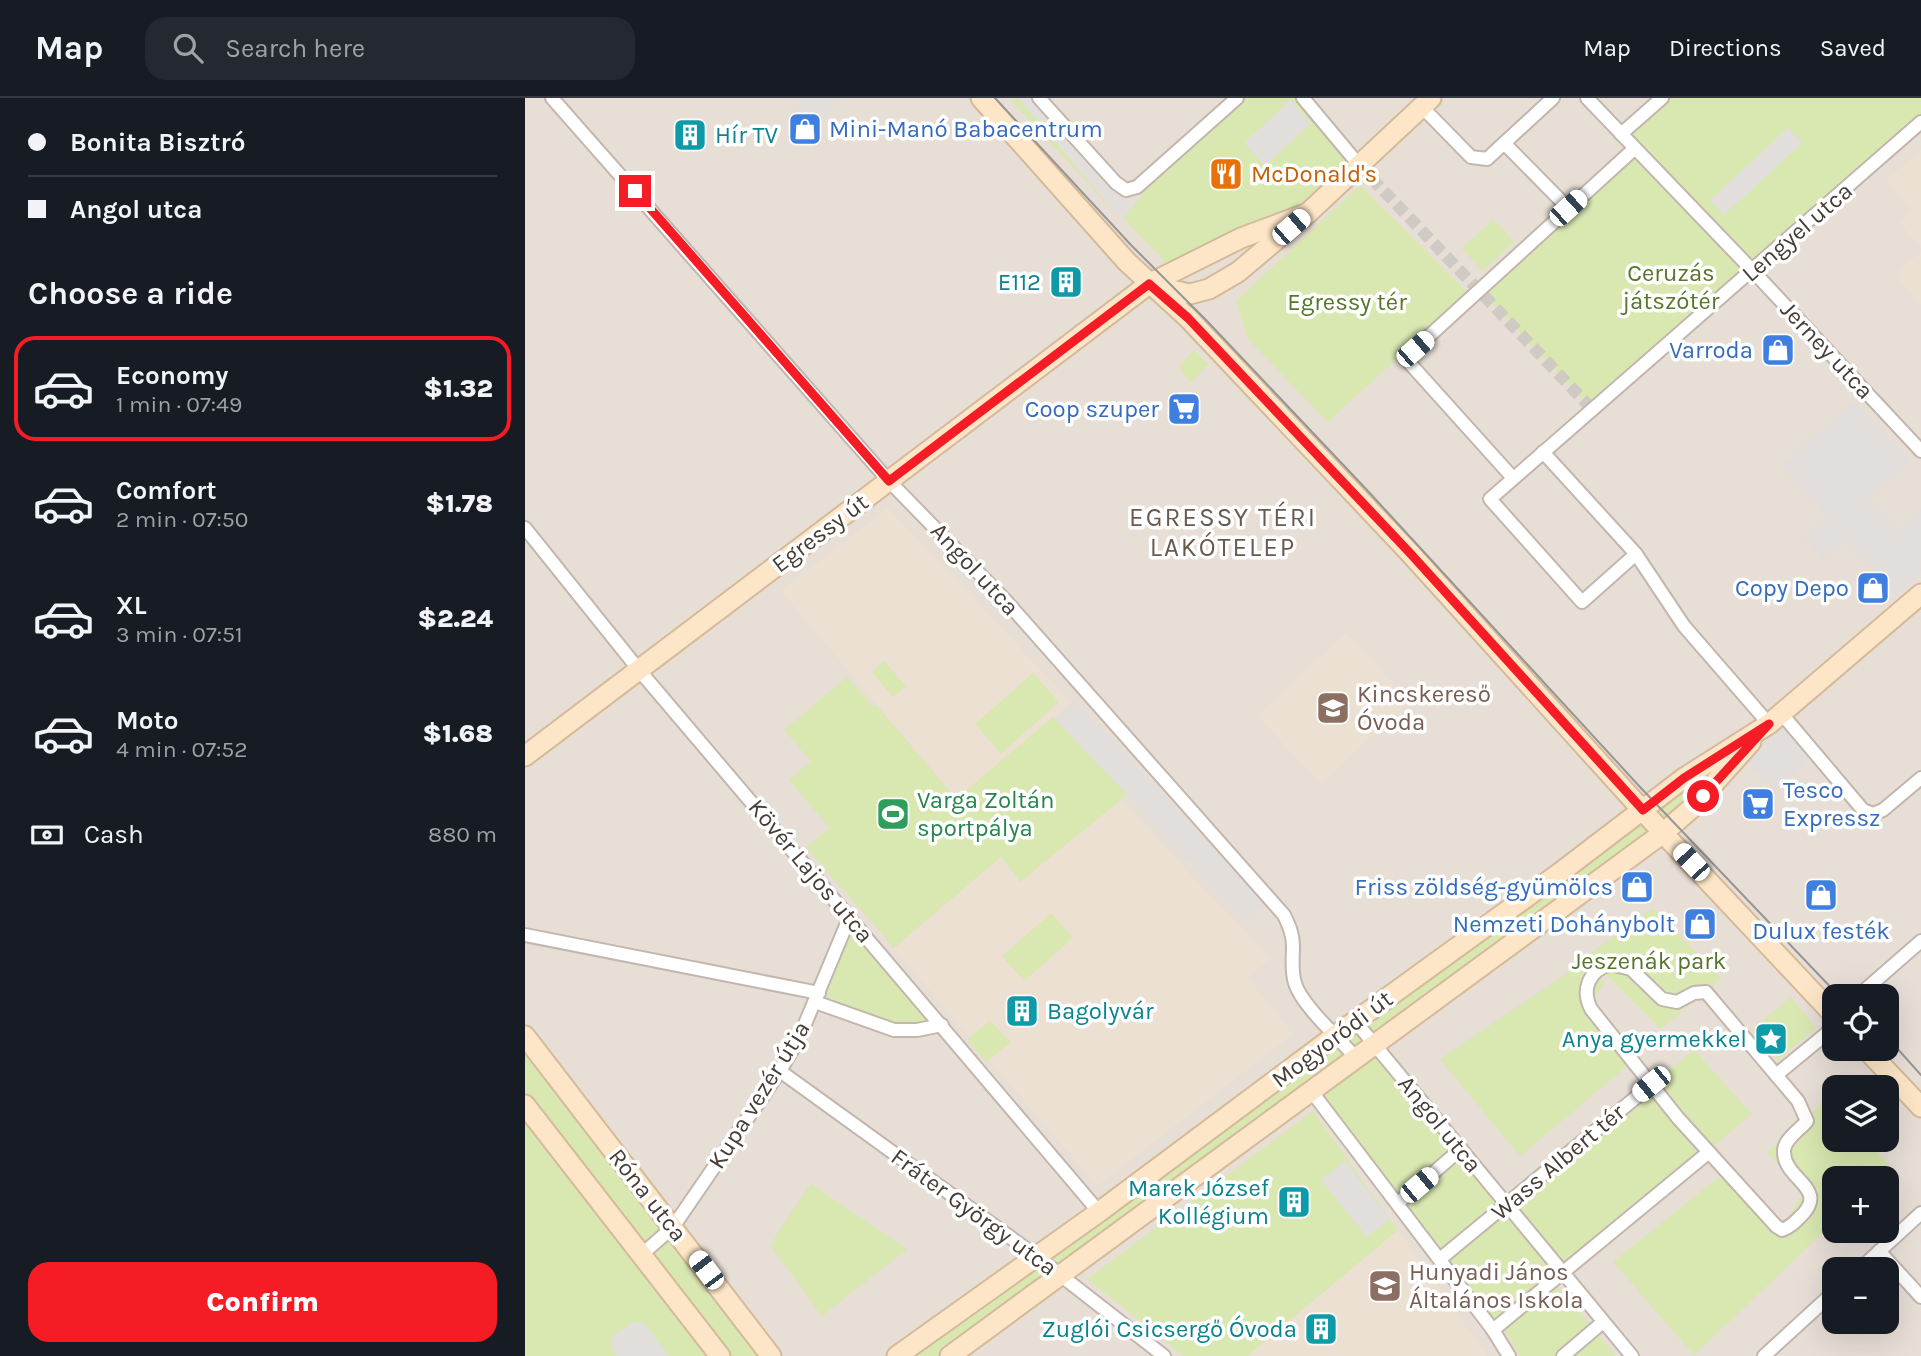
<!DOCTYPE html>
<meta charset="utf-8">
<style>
:root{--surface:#171b24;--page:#242831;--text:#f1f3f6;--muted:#9ea1a6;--line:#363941;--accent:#f61c25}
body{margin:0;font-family:Karla,sans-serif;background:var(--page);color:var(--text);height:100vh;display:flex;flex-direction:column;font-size:26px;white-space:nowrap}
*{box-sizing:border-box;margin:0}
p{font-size:23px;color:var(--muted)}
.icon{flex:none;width:38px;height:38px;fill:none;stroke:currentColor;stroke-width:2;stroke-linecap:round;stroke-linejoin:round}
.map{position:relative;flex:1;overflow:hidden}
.details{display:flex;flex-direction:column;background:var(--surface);width:525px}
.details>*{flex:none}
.top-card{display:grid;align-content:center;height:154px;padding:0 28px;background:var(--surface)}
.fabs{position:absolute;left:1297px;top:886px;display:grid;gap:14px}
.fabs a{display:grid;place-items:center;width:77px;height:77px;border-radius:14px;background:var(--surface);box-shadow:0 7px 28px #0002;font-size:35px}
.end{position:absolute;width:32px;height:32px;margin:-16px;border:9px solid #f61c25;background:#fff;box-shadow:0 0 0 4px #fff}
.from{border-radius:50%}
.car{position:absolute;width:21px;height:42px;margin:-21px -10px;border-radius:9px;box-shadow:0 0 5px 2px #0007;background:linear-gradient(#fff 24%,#345 0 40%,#fff 0 76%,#345 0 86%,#fff 0)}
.top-card b{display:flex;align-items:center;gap:24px;height:66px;font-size:26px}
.top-card b+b{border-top:2px solid var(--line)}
.top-card i{width:18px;height:18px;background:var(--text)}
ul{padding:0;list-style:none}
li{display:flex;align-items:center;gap:21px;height:105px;margin:0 14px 10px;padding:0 14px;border:4px solid transparent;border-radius:21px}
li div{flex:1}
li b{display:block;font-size:26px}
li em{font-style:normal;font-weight:800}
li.active{border-color:var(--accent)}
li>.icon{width:63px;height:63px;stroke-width:1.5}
h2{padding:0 28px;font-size:32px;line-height:84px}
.pay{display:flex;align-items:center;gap:18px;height:77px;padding:0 28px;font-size:26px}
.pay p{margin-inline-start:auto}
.primary-button{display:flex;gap:14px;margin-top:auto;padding:14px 28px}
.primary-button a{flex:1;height:80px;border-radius:21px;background:var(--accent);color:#fff;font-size:28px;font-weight:800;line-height:80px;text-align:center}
header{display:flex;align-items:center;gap:42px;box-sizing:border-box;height:98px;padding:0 35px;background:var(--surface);border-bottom:2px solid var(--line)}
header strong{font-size:33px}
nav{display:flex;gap:38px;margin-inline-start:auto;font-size:24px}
.search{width:490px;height:63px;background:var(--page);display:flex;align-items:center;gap:18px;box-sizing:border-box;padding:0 24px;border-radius:21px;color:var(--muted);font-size:26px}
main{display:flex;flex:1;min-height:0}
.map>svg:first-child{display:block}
</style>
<header>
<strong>Map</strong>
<div class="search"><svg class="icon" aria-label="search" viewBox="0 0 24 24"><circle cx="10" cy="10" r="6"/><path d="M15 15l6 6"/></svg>Search here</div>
<nav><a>Map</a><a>Directions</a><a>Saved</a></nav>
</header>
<main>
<section class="details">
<div class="top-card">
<b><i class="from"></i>Bonita Bisztró</b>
<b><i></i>Angol utca</b>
</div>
<h2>Choose a ride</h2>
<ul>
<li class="active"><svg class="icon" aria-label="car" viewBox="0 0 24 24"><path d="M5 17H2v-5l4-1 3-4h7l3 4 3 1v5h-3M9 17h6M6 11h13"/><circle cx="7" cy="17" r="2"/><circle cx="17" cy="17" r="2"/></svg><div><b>Economy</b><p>1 min · 07:49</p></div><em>$1.32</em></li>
<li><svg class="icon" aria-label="car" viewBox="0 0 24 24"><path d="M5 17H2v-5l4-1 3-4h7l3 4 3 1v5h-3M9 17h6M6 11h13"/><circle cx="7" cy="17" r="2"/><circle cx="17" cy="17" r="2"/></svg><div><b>Comfort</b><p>2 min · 07:50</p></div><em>$1.78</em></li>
<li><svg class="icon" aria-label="car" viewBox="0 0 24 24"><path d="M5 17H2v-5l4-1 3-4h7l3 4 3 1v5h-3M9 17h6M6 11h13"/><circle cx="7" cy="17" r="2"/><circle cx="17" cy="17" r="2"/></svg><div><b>XL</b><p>3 min · 07:51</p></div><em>$2.24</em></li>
<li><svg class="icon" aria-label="car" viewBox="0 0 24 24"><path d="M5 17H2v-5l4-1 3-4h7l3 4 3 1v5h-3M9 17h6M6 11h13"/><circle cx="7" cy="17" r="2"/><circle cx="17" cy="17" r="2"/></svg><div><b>Moto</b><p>4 min · 07:52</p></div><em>$1.68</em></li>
</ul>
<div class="pay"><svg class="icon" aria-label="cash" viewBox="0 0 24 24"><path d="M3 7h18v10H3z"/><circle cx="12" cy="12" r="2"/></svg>Cash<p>880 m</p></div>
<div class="primary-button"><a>Confirm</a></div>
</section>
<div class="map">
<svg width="1396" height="1258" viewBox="0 0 1396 1258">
<rect width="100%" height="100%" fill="#f3ede7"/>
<!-- residential -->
<path fill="#e7ded6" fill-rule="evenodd" d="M0,0H1396V1258H0ZM1309,898H1362V950H1309ZM1309,989H1362V1041H1309ZM1309,1080H1362V1132H1309ZM1309,1171H1362V1223H1309Z"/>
<!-- education -->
<g fill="#ece0d2">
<polygon points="1396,52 1396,150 1374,124 1387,112 1361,82"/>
<polygon points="1396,154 1396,207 1369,176"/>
<polygon points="363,410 546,604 524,624 678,790 746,860 723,880 768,936 572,1088 369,850 479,756 256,493"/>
<polygon points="821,535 884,602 797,686 732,618"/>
<polygon points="873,1132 962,1258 722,1258"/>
</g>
<!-- green -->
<g fill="#d9e7b1">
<polygon points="484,0 493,0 591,116"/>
<polygon points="712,0 779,0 833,57 773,111 643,167 598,120 619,95 630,73"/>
<polygon points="1137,0 1396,0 1396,23 1067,311 955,193 1109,50 1096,36"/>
<polygon points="835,87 943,195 803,324 723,241 711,203"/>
<polygon points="968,121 989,144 958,173 937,151"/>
<polygon points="669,252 683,266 667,284 663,282 654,269"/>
<polygon points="359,563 381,588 368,599 347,574"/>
<polygon points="508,575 534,604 476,656 450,626"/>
<polygon points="322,579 349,609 351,607 431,701 528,619 602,697 495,784 477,760 479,756 369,850 281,749 305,730 264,682 286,663 259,632"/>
<polygon points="1244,626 1168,709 425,1258 372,1258"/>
<polygon points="1128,810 1196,881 1135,931 1062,858"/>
<polygon points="526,815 548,840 499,883 477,858"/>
<path d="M327,832L407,923C367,933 337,913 301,898Z"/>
<polygon points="1056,866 1080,884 1059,914 1102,968 995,1058 915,961"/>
<polygon points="1266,899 1291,930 1253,962 1227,932"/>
<polygon points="465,922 485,944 461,964 442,942"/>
<polygon points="1169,952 1227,1016 968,1232 915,1161"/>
<polygon points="0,953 232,1258 204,1258 0,992"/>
<polygon points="851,953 976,1105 915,1157 794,995"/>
<polygon points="1303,1000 1309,1007 1309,1041 1341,1041 1366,1069 1355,1080 1309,1080 1309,1124 1169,1257 1088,1164 1194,1079 1256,1131 1278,1095 1242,1054"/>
<polygon points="0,1007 195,1258 0,1258"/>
<polygon points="788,1013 873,1132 722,1258 659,1258 562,1181"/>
<polygon points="286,1086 382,1151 297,1218 246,1148 253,1134"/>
<polygon points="1030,1185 1091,1258 995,1258 977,1228"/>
</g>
<!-- parking -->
<g fill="#e2dedc">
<polygon points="277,0 318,0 285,29 272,15 276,11 271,5"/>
<polygon points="493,0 509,0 608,108 598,120"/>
<polygon points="765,2 786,25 740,68 719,45"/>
<polygon points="1263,30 1277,45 1199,117 1185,102"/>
<polygon points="1329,304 1384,364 1343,401 1373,433 1396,410 1396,475 1371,497 1323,443 1299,462 1280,440 1303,418 1263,374 1259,366"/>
<polygon points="550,603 740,805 721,823 531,621"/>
<polygon points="1254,625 1284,660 1251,692 1219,662"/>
<polygon points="820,1063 865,1121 842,1139 796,1082"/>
<polygon points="116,1224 120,1226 144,1258 92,1258 85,1246 88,1238 106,1225"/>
</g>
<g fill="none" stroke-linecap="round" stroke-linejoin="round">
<!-- street-tunnel -->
<polyline stroke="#d0cac4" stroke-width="12" stroke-dasharray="12 6" stroke-linecap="butt" points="834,67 1067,311"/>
<defs>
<g id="street">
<path d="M27,0L364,383L481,503L759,817C764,827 768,836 768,848C768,861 766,873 770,885C776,907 816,942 832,961"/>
<polyline points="514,0 591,85 601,92 612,89 712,0"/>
<polyline points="778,0 834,67"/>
<polyline points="1062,0 1228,173 1396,353"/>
<polyline points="897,9 946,59 962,61 1028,0"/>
<polyline points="1096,36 1137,0"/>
<polyline points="980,46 1043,110"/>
<polyline points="1018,354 1111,456 1159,528 1244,626"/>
<polyline points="988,380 880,260 1109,51"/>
<polyline points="0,430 114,572 574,1114"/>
<polyline points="1111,456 1057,504 965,401 1396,24"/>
<polyline points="1256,615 1338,712 1348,716 1358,712 1396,680"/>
<polyline points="0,837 294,895"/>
<path d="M1085,866L1106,871L1137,901L1152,904L1169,895L1181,894L1273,1003L1282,1023C1275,1032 1259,1041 1259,1053C1258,1082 1306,1090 1275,1119C1269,1125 1265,1129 1257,1132L1251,1128L1153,1020L1066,911C1056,891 1064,873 1085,866Z"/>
<polyline points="1333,898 1396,843"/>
<polyline points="290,904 369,932 392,932 417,927"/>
<polyline points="830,923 1107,1258"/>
<polyline points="255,973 511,1158 639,1258"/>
<polyline points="1251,977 1301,936 1309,925"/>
<polyline points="787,994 968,1232 984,1258"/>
<polyline points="873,1105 936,1051"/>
<polyline points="1354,1153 1396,1199"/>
<polyline points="115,1158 148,1129 255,973 275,938 325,818"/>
<polyline points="915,1161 1126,987"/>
<polyline points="1335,1171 1396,1115"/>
<polyline points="968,1232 1184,1054"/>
<polyline points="1038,1258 1078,1224"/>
<polyline points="1239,1258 1309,1194"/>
</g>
<g id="secondary">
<polyline points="456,0 602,164 663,220 884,454 1138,735 1309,917"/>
<polyline points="632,189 665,196 684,191 713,174 783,115 906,0"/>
<polyline points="0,658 624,186 716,140 783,115"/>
<polyline points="0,938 246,1258"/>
<polyline points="1340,950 1396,1009"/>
<polyline points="0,1007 195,1258"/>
<polyline points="372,1258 574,1114 811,937 1036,774 1159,680 1244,626 1396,496"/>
<polyline points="425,1258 1138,735 1168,709 1226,644"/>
</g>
</defs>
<!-- street casing -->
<use href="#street" stroke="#c2b6ad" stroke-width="16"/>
<!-- secondary casing -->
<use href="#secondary" stroke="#d5ba9a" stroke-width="23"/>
<!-- street -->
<use href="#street" stroke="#fff" stroke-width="12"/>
<!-- secondary -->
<use href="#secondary" stroke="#fde6c7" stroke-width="19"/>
<!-- tram -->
<g stroke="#969696" stroke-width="2">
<polyline points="470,0 606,147 682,223 842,392 1115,689 1314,898"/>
<polyline points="1362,939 1396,977"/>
</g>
</g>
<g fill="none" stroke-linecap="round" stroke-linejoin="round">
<!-- route -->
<polyline stroke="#f61c25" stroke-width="9" points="110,93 364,383 624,186 663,220 884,454 1118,712 1159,680 1244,626 1178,698"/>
</g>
<!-- icons -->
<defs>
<symbol id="shop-square" viewBox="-11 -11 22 22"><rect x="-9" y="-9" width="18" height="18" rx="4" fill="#3f7fe0" stroke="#fff"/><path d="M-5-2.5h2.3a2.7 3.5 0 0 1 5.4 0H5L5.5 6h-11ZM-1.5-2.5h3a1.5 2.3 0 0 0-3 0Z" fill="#fff"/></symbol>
<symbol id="building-square" viewBox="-11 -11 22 22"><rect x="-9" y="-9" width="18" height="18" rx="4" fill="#0f9aa8" stroke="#fff"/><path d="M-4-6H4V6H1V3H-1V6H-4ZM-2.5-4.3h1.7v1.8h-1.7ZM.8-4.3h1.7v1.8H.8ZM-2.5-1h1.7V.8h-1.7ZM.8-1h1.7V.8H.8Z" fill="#fff"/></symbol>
<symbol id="restaurant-square" viewBox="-11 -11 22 22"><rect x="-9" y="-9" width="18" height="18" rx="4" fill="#e8710a" stroke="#fff"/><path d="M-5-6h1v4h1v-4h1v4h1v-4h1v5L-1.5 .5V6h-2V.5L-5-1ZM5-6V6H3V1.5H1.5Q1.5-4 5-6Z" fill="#fff"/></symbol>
<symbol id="supermarket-square" viewBox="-11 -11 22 22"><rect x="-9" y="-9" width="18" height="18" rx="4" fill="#3f7fe0" stroke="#fff"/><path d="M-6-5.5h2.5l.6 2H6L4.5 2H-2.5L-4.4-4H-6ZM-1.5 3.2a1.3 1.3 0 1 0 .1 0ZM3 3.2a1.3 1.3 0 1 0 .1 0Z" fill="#fff"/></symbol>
<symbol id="school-square" viewBox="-11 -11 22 22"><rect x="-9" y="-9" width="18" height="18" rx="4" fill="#8d6e63" stroke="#fff"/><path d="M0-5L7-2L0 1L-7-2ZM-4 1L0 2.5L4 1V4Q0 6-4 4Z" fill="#fff"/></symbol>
<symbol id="stadium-square" viewBox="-11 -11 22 22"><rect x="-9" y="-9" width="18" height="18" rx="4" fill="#2e9e5b" stroke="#fff"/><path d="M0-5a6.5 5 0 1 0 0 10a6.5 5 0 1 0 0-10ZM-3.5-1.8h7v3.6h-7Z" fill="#fff"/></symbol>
<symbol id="sight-square" viewBox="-11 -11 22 22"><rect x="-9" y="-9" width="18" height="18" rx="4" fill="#0f9aa8" stroke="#fff"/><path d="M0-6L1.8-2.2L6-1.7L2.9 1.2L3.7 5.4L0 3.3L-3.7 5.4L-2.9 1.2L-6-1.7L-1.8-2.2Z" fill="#fff"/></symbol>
</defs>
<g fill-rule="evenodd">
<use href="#shop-square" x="261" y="12" width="38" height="38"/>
<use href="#building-square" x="146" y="18" width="38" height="38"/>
<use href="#restaurant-square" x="682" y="57" width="38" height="38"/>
<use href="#building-square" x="522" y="165" width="38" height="38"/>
<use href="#shop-square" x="1234" y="233" width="38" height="38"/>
<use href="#supermarket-square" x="640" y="292" width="38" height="38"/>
<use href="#shop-square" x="1329" y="471" width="38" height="38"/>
<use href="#school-square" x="789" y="591" width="38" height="38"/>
<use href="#supermarket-square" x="1214" y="687" width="38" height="38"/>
<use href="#stadium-square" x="349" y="697" width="38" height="38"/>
<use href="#shop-square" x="1093" y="770" width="38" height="38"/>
<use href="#shop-square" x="1277" y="778" width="38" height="38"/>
<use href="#shop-square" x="1156" y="807" width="38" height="38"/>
<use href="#building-square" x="478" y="894" width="38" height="38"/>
<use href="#sight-square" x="1227" y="922" width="38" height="38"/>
<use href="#building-square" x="750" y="1085" width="38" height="38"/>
<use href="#school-square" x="841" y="1169" width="38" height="38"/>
<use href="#building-square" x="777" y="1212" width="38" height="38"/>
</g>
<g text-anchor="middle" stroke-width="7" stroke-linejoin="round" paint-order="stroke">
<!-- shop labels -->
<g font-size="24" fill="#366cbe" stroke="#fff" text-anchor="end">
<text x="304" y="39" text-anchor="start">Mini-Manó Babacentrum</text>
<text x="1228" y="260">Varroda</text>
<text x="634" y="319">Coop szuper</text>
<text x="1324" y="498">Copy Depo</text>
<text x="1258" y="700" text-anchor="start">Tesco<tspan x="1258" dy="28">Expressz</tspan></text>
<text x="1088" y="797">Friss zöldség-gyümölcs</text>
<text x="1150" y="834">Nemzeti Dohánybolt</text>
<text x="1296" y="841" text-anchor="middle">Dulux festék</text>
</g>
<!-- culture labels -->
<g font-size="24" fill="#0d838f" stroke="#fff" text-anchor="end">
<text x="190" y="45" text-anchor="start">Hír TV</text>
<text x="516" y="192">E112</text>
<text x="522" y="921" text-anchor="start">Bagolyvár</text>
<text x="1222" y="949">Anya gyermekkel</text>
<text x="744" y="1098">Marek József<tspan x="744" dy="28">Kollégium</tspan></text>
<text x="772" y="1239">Zuglói Csicsergő Óvoda</text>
</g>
<!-- food labels -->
<g font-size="24" fill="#c56008" stroke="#fff" text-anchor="start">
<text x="726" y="84">McDonald's</text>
</g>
<!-- street labels -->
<g font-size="24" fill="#463d36" stroke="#fff">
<text transform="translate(1272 134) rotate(-41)" y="8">Lengyel utca</text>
<text transform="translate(1302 252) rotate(47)" y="8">Jerney utca</text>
<text transform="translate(295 435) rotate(-37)" y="8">Egressy út</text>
<text transform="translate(450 471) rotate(47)" y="8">Angol utca</text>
<text transform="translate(286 773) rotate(50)" y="8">Kövér Lajos utca</text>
<text transform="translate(807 941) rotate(-37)" y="8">Mogyoródi út</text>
<text transform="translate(234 997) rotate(-58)" y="8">Kupa vezér útja</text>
<text transform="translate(915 1026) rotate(51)" y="8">Angol utca</text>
<text transform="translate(1033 1064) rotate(-40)" y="8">Wass Albert tér</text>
<text transform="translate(123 1097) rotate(52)" y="8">Róna utca</text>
<text transform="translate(449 1114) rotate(36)" y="8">Fráter György utca</text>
</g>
<!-- park labels -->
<g font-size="24" fill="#56772a" stroke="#fff">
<text x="1146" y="183">Ceruzás<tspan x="1146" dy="28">játszótér</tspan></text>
<text x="822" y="212">Egressy tér</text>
<text x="1124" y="871">Jeszenák park</text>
</g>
<!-- education labels -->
<g font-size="24" fill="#785e54" stroke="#fff" text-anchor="start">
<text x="832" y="604">Kincskereső<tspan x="832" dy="28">Óvoda</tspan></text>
<text x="884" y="1182">Hunyadi János<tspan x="884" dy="28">Általános Iskola</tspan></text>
</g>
<!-- leisure labels -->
<g font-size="24" fill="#27864d" stroke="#fff" text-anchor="start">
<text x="392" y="710">Varga Zoltán<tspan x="392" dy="28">sportpálya</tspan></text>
</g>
<!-- neighbourhood labels -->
<g font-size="26" letter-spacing="2" fill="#69594e" stroke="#fff">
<text x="698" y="428">EGRESSY TÉRI<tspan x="698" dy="30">LAKÓTELEP</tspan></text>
</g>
</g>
</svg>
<div class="fabs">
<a><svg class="icon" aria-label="locate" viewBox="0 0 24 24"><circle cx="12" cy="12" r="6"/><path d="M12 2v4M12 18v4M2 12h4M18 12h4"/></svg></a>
<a><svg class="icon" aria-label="layers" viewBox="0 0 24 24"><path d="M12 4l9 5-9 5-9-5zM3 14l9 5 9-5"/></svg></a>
<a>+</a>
<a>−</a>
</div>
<i class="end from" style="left:1178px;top:698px"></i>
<i class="end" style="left:110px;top:93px"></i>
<i class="car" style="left:1043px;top:110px;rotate:48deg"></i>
<i class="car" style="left:766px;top:129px;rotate:49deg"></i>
<i class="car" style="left:890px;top:251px;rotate:49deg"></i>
<i class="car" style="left:1166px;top:764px;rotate:317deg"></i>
<i class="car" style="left:1126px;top:986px;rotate:231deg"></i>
<i class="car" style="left:894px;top:1087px;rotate:50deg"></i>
<i class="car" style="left:181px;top:1172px;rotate:323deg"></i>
</div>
</main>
